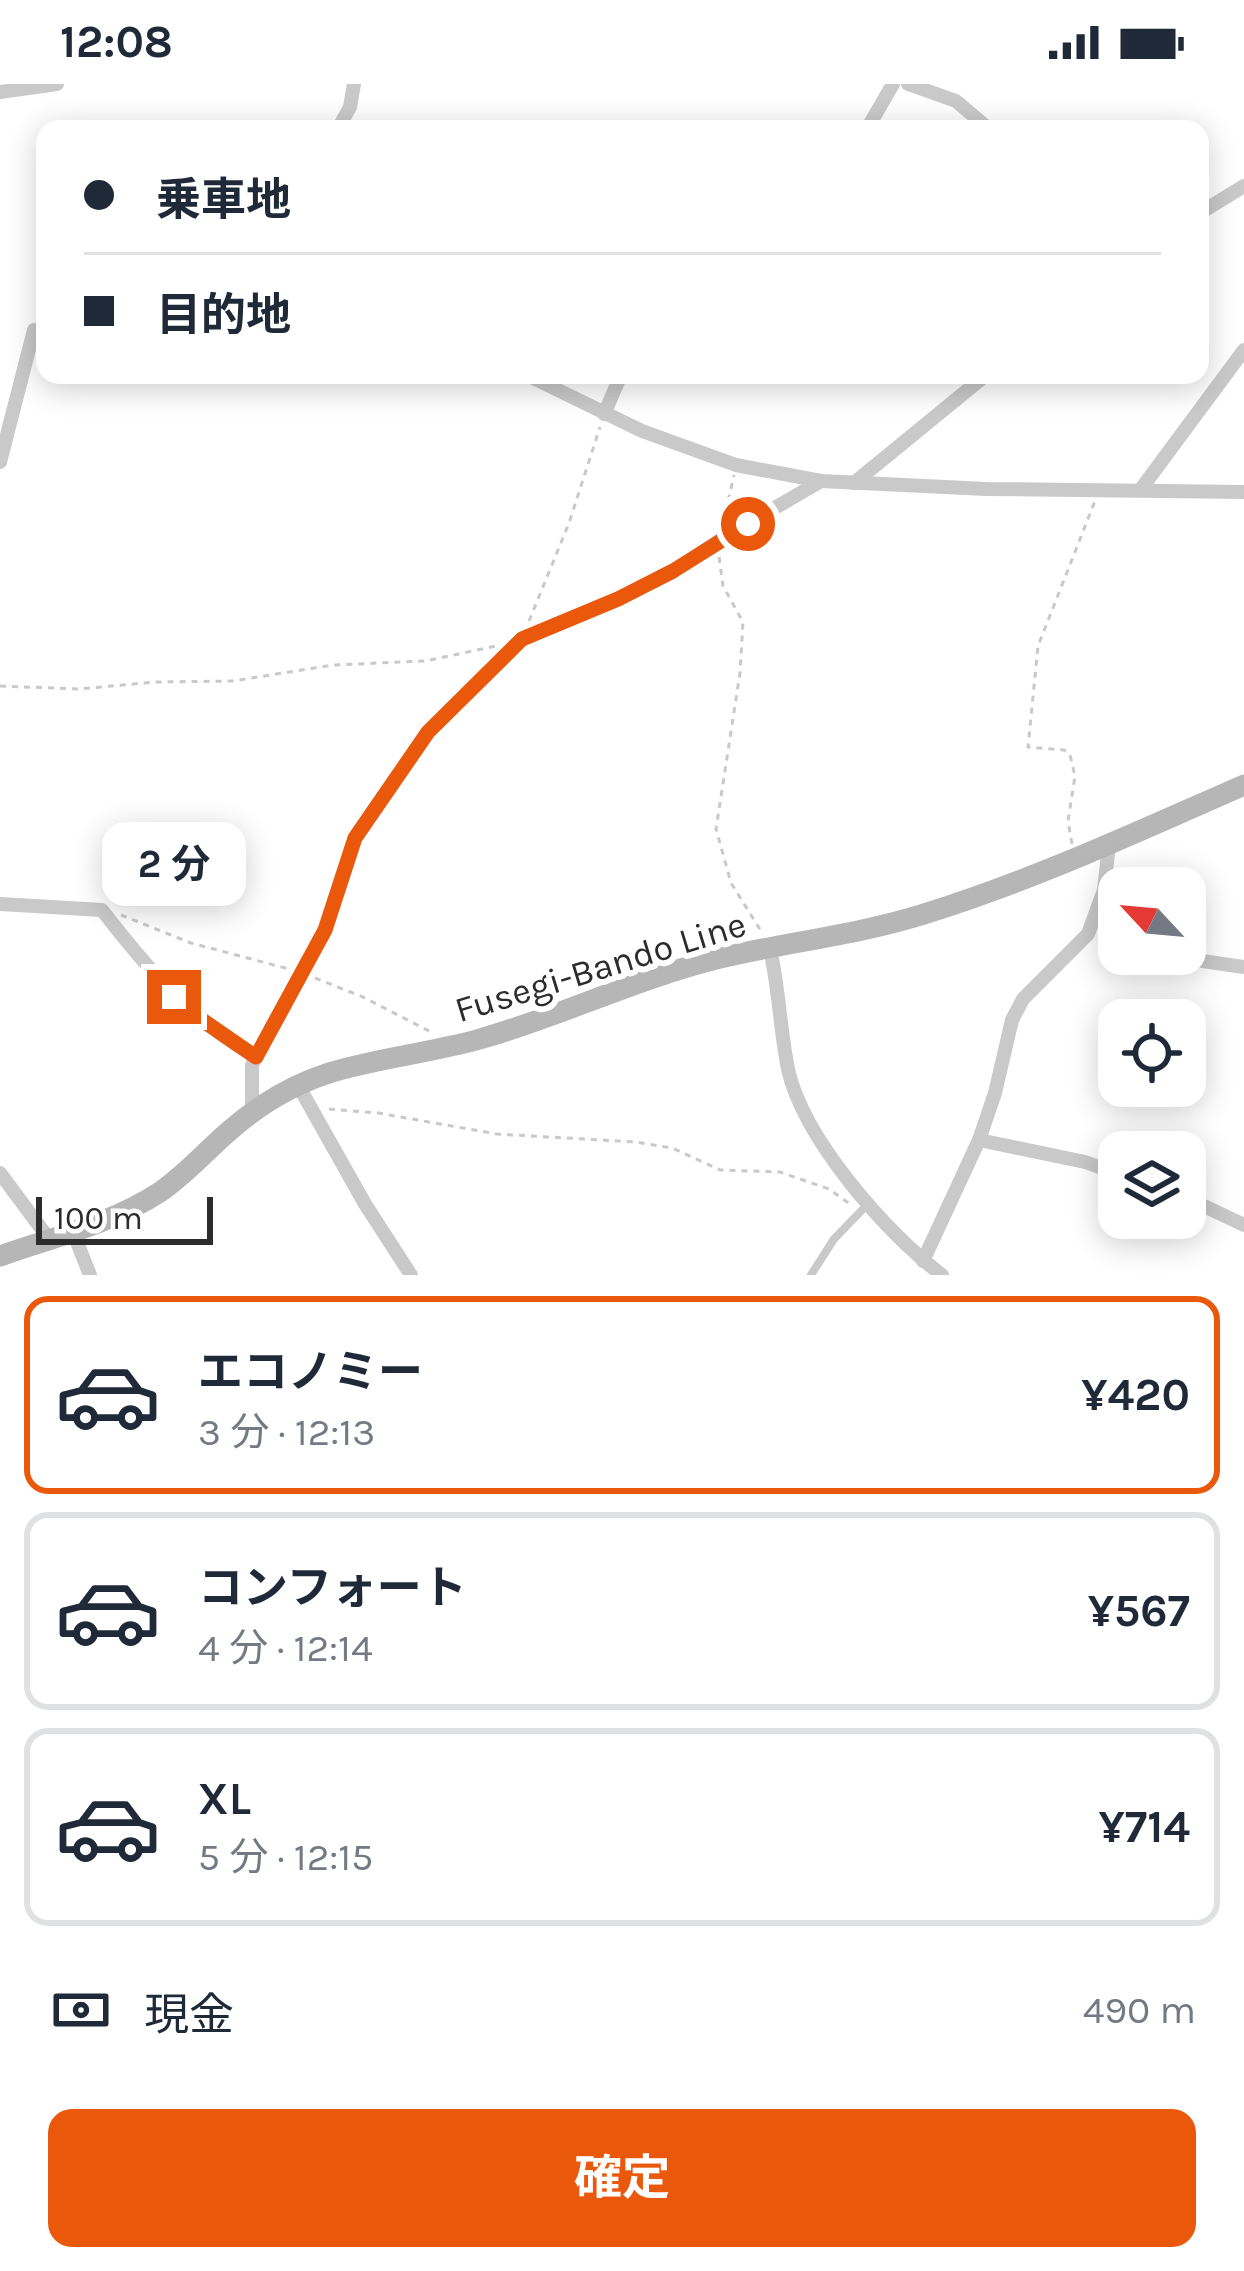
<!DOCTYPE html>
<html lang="ja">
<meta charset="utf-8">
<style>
:root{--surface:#fff;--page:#f6f6f7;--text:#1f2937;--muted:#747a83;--line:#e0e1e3;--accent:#ea580c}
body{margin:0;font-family:Karla,"Noto Sans JP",sans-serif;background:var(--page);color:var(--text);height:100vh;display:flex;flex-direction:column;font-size:45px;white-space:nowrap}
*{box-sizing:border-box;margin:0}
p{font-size:39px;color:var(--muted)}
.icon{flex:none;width:66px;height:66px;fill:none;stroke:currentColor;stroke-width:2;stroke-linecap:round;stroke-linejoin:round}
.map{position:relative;height:1191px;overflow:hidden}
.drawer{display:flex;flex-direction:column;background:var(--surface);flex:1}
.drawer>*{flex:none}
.top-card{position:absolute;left:36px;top:36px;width:1173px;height:264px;border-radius:24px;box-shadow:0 6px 30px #0003;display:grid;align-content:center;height:264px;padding:0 48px;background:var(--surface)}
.needle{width:78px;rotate:296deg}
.controls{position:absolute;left:1098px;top:783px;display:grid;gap:24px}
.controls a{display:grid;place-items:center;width:108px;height:108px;border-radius:24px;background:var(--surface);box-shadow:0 6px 30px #0003;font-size:60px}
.scale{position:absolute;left:36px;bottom:30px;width:177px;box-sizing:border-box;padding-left:12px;border:6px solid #2c2c2c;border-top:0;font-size:33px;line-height:42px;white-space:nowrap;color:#2c2c2c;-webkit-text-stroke:9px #fff;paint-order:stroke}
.end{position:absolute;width:54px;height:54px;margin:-27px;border:15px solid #ea580c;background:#fff;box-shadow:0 0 0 6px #fff}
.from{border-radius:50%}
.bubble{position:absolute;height:84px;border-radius:24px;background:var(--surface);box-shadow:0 6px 30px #0003;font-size:39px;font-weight:700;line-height:84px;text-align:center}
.top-card b{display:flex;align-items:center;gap:42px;height:114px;font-size:45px}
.top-card b+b{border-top:3px solid var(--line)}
.top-card i{width:30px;height:30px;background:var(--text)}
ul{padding:21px 0 0;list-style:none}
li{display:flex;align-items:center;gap:36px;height:198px;margin:0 24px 18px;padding:0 24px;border:6px solid var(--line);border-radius:24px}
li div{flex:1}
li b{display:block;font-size:45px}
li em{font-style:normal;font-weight:700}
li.selected{border-color:var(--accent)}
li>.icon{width:108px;height:108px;stroke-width:1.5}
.pay{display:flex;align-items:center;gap:30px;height:132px;padding:0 48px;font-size:45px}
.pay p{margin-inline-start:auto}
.cta{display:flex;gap:24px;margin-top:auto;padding:24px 48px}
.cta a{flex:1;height:138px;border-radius:24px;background:var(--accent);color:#fff;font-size:48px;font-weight:700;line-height:138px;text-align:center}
.status{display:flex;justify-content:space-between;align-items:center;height:84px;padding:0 60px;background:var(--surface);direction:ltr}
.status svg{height:33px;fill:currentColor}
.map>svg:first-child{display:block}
</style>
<div class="status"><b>12:08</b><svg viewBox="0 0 49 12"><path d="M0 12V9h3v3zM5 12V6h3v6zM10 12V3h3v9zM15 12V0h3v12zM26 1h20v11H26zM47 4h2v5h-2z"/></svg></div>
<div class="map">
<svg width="1244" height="1191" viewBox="0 0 1244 1191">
<rect width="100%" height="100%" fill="#fff"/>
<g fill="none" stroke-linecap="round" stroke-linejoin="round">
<!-- path -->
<g stroke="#c9c9c9" stroke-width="3" stroke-dasharray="6 6" stroke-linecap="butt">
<polyline points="723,440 734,391"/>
<polyline points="719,473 723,502 743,538 740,589 716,745 731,799 761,847"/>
<polyline points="529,537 569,439 600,343"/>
<polyline points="0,602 79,605 155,598 233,597 333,581 425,577 496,562"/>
<polyline points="1072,760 1068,737 1075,692 1070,671 1064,666 1028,663 1038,562 1095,417"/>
<polyline points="121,831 191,859 289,885"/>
<polyline points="315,894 363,913 431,948"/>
<polyline points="329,1025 378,1029 497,1050 636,1058 672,1064 720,1086 780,1088 829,1105 850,1120"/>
</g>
<!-- service -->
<polyline stroke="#c9c9c9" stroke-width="8" points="811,1191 834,1155 867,1121"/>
<!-- minor -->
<g stroke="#c9c9c9" stroke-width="14">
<polyline points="908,0 956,17 989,45"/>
<polyline points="0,8 57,0"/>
<polyline points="338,45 350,23 354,0"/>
<polyline points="867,45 893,0"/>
<polyline points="1200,129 1244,102"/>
<polyline points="527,291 642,347 736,381 821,397 986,405 1244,408"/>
<polyline points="604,330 621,291"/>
<polyline points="0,378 34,246 45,248"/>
<polyline points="854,399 986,291"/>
<polyline points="1141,405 1244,266"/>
<path d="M0,820L102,826C146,883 192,937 256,973"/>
<path d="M770,865C779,905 780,945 788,985C803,1054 886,1149 942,1191"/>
<polyline points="1179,870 1182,874 1244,883"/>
<polyline points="298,1001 365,1120 411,1191"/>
<polyline points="252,1029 252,981 325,846 355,754 428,648 522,555 618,515 673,487 720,456 821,397"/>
<polyline points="979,1056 1085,1078 1119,1090"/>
<polyline points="0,1089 49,1155"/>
<polyline points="1185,1113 1244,1141"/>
<polyline points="73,1148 90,1191"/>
<polyline points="923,1177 979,1056 995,1009 1012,936 1023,915 1088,850 1104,806 1109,760"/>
</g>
<!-- secondary -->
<path stroke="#b6b6b6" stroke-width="21" d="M0,1172C54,1153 111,1140 160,1108C185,1091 205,1068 228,1048C256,1023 292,1001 329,989C378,974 430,969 480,955C561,932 638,894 720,874C788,858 857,851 924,830C1034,796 1139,747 1244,701"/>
</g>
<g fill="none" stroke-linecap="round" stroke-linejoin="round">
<!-- route -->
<polyline stroke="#ea580c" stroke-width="15" points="174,913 192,929 256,973 325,846 355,754 428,648 522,555 618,515 673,487 748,440"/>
</g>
<g text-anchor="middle" stroke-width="12" stroke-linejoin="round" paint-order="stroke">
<!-- street labels -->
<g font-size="36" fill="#2c2c2c" stroke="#fff">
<text transform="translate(600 882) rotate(-17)" y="13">Fusegi-Bando Line</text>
</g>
</g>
</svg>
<div class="controls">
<a><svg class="needle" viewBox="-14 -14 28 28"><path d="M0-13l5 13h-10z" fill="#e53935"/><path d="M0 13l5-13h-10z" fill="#747a83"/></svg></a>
<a><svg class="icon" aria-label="locate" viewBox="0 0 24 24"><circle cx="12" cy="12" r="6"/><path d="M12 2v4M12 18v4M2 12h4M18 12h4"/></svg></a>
<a><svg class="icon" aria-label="layers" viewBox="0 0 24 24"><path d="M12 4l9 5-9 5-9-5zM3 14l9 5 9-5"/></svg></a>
</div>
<div class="scale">100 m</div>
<i class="end from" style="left:748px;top:440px"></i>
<i class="end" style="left:174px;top:913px"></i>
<div class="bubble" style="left:102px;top:738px;width:144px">2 分</div>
<div class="top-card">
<b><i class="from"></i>乗車地</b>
<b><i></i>目的地</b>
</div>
</div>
<section class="drawer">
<ul>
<li class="selected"><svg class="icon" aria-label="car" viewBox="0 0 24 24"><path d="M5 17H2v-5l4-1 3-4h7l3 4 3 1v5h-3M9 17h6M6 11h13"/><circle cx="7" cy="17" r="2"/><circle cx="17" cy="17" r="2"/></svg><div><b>エコノミー</b><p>3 分 · 12:13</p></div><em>¥420</em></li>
<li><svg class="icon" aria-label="car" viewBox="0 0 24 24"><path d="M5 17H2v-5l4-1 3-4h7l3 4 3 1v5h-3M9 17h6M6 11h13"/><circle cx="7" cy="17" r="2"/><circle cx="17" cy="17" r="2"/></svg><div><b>コンフォート</b><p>4 分 · 12:14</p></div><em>¥567</em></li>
<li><svg class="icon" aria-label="car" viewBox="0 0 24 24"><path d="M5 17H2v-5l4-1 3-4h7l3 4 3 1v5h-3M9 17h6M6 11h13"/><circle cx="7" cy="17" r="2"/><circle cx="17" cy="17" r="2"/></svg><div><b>XL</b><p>5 分 · 12:15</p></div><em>¥714</em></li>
</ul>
<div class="pay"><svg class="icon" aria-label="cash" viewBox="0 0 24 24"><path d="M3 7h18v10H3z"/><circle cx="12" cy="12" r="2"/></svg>現金<p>490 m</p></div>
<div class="cta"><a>確定</a></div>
</section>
